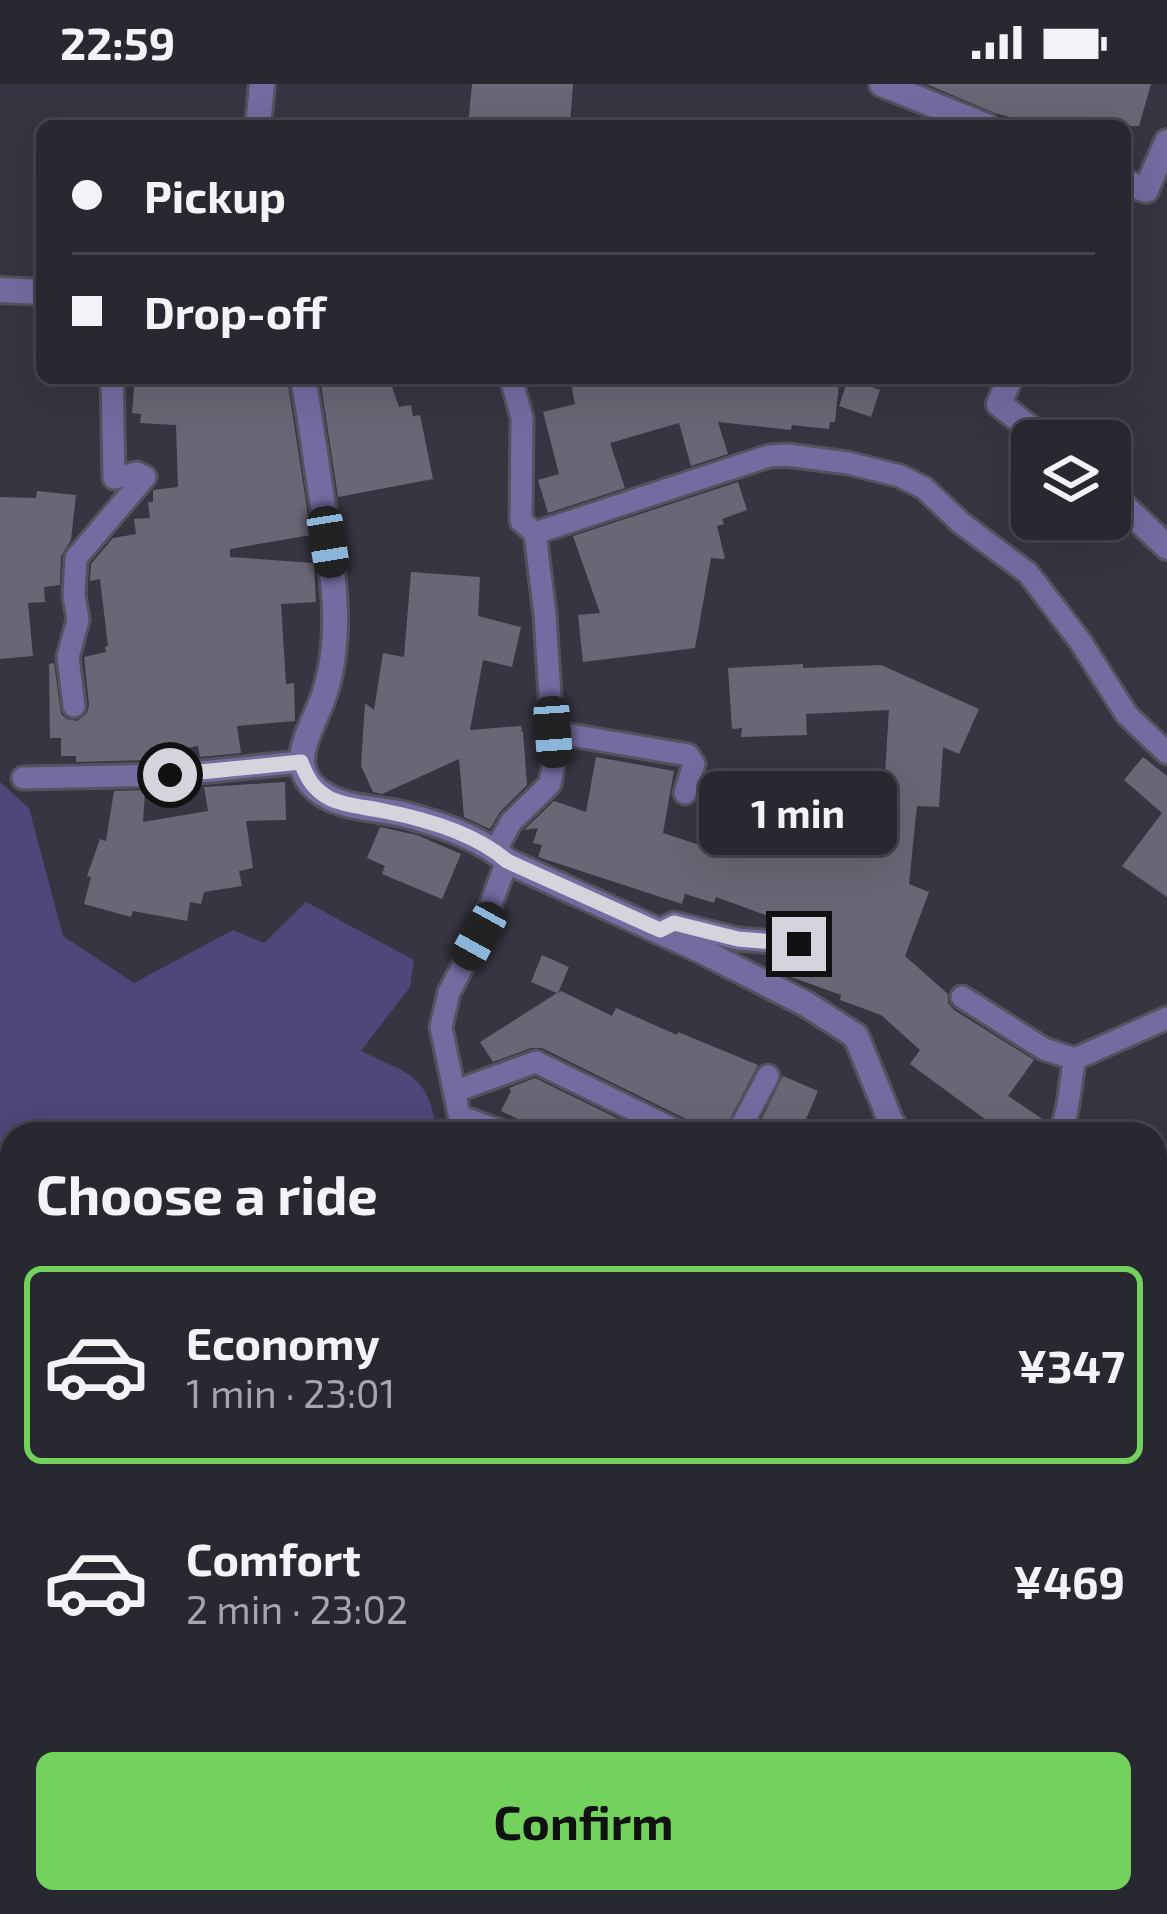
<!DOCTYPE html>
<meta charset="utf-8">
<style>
:root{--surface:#282831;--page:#34343d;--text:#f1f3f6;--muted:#a5a6ab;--line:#44444d;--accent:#72d25d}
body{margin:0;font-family:"Exo 2",sans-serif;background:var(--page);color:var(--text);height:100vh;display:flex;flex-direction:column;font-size:45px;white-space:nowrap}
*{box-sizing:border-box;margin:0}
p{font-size:39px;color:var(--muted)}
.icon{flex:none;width:66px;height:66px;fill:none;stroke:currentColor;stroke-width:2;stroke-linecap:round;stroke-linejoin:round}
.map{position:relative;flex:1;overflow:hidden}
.details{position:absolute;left:0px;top:1038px;width:1167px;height:792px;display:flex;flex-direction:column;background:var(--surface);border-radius:36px 36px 0 0;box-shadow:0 12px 48px #0002,0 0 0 3px var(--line)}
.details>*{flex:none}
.banner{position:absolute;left:36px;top:36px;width:1095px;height:264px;border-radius:18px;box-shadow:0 12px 48px #0002,0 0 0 3px var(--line);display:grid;align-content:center;height:264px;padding:0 36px;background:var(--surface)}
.fabs{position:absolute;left:1011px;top:336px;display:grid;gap:24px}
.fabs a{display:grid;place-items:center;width:120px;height:120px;border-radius:18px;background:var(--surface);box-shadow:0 12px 48px #0002,0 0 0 3px var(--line);font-size:60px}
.end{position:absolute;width:54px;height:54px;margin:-27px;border:15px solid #d5d4dc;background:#111;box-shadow:0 0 0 6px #111}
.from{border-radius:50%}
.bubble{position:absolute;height:84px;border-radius:18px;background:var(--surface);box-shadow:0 12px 48px #0002,0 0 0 3px var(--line);font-size:39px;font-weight:700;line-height:84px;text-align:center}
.car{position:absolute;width:36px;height:72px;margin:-36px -18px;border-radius:15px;box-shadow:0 0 9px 3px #0007;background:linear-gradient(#222 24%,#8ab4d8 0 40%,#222 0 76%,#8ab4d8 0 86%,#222 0)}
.banner b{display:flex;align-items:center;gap:42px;height:114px;font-size:45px}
.banner b+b{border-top:3px solid var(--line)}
.banner i{width:30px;height:30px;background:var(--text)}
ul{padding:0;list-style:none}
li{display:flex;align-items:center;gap:36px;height:198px;margin:0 24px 18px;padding:0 12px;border:6px solid transparent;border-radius:18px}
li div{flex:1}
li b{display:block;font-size:45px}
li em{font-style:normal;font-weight:700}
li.on{border-color:var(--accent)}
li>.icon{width:108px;height:108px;stroke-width:1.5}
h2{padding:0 36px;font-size:54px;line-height:144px}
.button{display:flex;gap:24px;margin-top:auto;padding:24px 36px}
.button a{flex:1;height:138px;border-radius:18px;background:var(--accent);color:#111;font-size:48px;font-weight:700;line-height:138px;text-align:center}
.status{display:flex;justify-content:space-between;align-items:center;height:84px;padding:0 60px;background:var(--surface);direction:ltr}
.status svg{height:33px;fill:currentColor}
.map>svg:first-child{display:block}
</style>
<div class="status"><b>22:59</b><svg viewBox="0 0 49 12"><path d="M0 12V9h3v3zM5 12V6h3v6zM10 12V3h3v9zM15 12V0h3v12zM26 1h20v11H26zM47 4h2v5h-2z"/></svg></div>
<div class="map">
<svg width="1167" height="1830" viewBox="0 0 1167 1830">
<rect width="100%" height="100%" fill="#363541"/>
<!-- green -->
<path fill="#4f4679" d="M0,698L29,724L63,852L134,899L233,846L264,859L306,818L414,876L410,903L361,967C411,992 427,988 438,1050H12V1796L0,1800Z"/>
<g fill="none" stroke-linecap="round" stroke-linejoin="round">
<!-- river -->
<polyline stroke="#6d5eae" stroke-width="69" points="1155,1434 1167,1431"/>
</g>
<!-- building -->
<g fill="#696775">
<polygon points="472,0 573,0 570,42 468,42"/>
<polygon points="926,0 1151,0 1139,42 1041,42 995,29"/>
<polygon points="135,294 287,294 311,451 230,465 230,473 314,479 316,518 281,520 286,600 294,599 295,637 237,642 241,669 200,673 198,662 147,671 147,676 76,678 76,672 61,672 61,654 50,654 49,580 54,579 61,630 67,635 77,637 87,629 89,621 84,573 106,568 105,563 108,562 100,495 90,497 91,480 113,454 136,450 134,435 150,434 148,418 153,418 153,406 178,403 176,341 140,339 141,330 132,329"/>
<polygon points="320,294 389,294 399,323 411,321 413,332 420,331 433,395 338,413"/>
<polygon points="570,294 793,294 839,299 835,338 830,338 829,345 792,341 791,346 718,338 728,370 691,382 679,339 610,359 625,404 548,429 538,396 559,390 543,328 575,320"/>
<polygon points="848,295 880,306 871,333 839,322"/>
<polygon points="738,398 747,426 722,435 724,440 717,442 725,475 711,474 695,564 583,578 578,531 600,529 573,452"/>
<polygon points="37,407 76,411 71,456 61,472 60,501 44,503 45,518 28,519 33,572 0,575 0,413 36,414"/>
<polygon points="411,488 480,493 478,532 521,543 512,583 483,576 470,646 521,642 522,646 519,648 523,647 527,701 500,728 490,745 464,733 459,675 382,710 373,708 361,682 365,619 374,626 383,569 404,573"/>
<polygon points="803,580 803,584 881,581 979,625 959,670 943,663 939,723 917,722 909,800 929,808 905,872 948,910 948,919 954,926 1034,976 1008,1012 1047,1038 1043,1050 1005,1050 910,980 920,966 881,931 840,916 841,911 791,893 798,875 806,873 812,867 814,860 809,847 716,813 714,819 685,810 682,820 538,773 542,761 533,759 538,744 524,746 554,717 586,728 596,673 674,687 663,749 718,767 734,688 816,704 810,731 882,738 889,626 806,630 807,651 741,653 742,644 732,645 728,584"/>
<polygon points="1143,673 1167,692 1167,813 1122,782 1162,729 1124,696"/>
<polygon points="285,698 286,736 246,737 253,784 239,787 242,802 204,808 201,820 190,818 187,837 133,827 131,833 84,820 91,793 87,792 100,755 106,757 114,707 145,706 143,738 208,727 204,703"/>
<polygon points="380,743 417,751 461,770 442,815 382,790 385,782 367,774"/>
<polygon points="542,871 569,883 558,909 561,907 612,932 616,924 677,951 678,948 758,981 722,1050 698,1050 696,1043 690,1037 542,964 531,964 493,978 480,958 557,909 531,898"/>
<polygon points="783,992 818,1007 804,1040 797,1036 790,1050 754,1050"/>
<polygon points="535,994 649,1050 549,1050 501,1027 511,1007 509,1004"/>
</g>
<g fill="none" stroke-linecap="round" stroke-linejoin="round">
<defs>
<g id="lane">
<polyline points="535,449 769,372 787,371 848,379 900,392 924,404 961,439 1028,489 1080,557 1127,631 1167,669"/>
<polyline points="74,622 68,573 78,536 74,511 76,474 145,393 137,389 114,394 112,294"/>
<polyline points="553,648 688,671 694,680 685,709"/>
<polyline points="23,694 170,691 301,678"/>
<polyline points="495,767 511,738 550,700 554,677 545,531 535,449 521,437 522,334 511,294"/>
<polyline points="660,846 674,839 738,855 799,860"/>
<polyline points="962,913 1044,965 1075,975 1167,934"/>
<polyline points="456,1007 536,978 683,1050"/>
<polyline points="462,1033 508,1050"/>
<polyline points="463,1050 441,943 449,908 479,852 507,777"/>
<polyline points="737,1050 768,992"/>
<path d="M1058,1050C1071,1027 1069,1000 1075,975"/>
<polyline points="1155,1664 1167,1665"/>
<polyline points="1167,1696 1167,1695"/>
<polyline points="180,1830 193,1818"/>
</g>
<g id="street">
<polyline points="882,0 986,42"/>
<polyline points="258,42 262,0"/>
<polyline points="1125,98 1146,106 1167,58"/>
<polyline points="0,206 42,208"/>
<path d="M303,294C311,337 316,379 323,422C332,485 345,552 323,614C314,640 289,675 311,700C334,726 376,723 406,731C440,740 481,754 507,777L700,866L806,920L856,952L891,1038L900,1050"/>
<polyline points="1010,294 999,320 1047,357"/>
<polyline points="1110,409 1167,463"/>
<polyline points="1155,1403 1167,1401"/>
<polyline points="822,1818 823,1830"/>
<polyline points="544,1830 545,1818"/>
<polyline points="562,1830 587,1818"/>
</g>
</defs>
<!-- lane casing -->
<use href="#lane" stroke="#53525d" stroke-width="27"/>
<!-- street casing -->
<use href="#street" stroke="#53525d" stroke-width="30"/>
<!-- lane -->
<use href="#lane" stroke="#746ca1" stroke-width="21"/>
<!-- street -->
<use href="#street" stroke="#746ca1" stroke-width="24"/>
</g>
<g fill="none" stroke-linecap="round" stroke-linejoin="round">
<!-- route -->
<path stroke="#d5d4dc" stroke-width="15" d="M170,691L301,678C307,694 313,705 329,714C344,722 367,723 384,727C425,735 475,749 507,777L660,846L674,839L738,855L799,860"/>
</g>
</svg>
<div class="fabs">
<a><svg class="icon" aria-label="layers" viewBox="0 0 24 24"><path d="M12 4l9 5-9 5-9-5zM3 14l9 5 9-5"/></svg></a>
</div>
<i class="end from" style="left:170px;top:691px"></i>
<i class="end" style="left:799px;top:860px"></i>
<div class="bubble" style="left:699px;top:687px;width:198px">1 min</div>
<i class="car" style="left:328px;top:458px;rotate:171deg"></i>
<i class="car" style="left:553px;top:648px;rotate:176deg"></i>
<i class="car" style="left:479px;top:852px;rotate:209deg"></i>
<div class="banner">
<b><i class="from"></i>Pickup</b>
<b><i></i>Drop-off</b>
</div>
<section class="details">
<h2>Choose a ride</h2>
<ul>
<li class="on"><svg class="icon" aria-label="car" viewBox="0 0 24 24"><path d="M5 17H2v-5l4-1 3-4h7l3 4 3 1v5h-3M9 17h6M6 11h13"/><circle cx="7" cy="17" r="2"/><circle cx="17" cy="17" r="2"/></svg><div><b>Economy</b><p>1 min · 23:01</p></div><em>¥347</em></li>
<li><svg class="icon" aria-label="car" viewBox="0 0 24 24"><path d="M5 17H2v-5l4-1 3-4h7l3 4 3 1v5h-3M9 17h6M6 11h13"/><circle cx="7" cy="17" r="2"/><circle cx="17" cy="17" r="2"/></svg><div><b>Comfort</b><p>2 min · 23:02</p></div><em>¥469</em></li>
</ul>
<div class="button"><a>Confirm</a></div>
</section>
</div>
